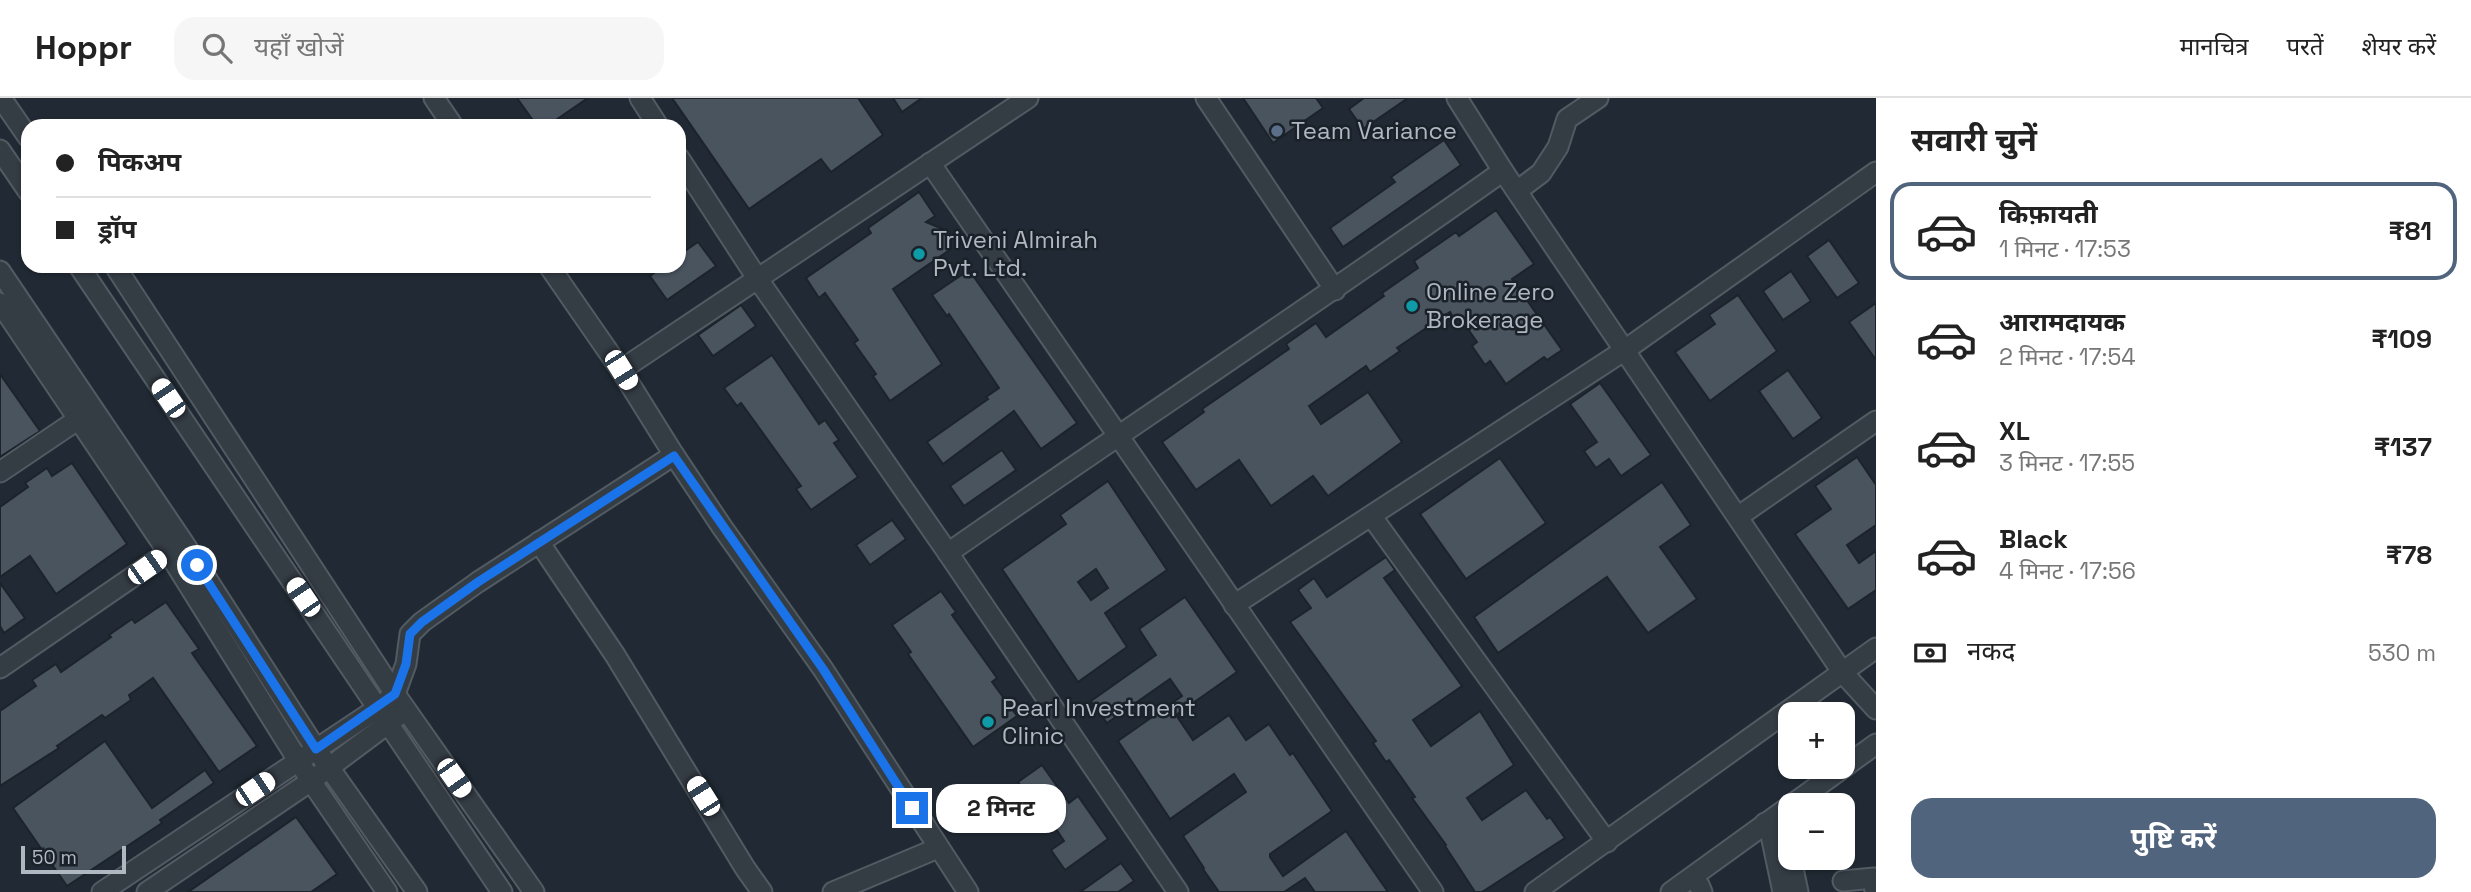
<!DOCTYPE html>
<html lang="hi">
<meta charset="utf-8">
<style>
:root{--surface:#fff;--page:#f6f6f6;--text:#222;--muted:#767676;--line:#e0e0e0;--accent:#50647d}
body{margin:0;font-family:"Space Grotesk","Noto Sans Devanagari",sans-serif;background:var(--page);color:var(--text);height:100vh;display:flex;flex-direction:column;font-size:26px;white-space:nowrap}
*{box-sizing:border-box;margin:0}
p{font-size:23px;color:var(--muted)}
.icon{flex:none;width:38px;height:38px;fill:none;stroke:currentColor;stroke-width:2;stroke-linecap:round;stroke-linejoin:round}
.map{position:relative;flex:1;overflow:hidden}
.side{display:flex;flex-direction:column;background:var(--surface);width:595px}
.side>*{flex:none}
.top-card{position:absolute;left:21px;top:21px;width:665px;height:154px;border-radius:21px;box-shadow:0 2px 5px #0004;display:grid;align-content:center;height:154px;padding:0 35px;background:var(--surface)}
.tools{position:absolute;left:1778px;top:604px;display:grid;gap:14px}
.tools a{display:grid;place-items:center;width:77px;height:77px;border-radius:14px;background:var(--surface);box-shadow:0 2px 5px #0004;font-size:35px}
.scale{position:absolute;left:21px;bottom:18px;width:105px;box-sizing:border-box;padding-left:7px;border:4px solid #afb7c1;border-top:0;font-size:19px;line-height:24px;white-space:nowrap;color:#afb7c1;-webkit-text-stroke:5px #1a2129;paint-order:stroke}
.end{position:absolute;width:32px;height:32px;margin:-16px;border:9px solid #1a73e8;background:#fff;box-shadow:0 0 0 4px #fff}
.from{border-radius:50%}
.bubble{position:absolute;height:49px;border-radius:21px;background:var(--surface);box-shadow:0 2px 5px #0004;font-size:23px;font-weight:700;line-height:49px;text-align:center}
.car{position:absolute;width:21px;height:42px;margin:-21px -10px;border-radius:9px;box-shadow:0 0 5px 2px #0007;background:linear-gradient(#fff 24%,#345 0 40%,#fff 0 76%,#345 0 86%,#fff 0)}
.top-card b{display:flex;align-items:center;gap:24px;height:66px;font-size:26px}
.top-card b+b{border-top:2px solid var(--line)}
.top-card i{width:18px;height:18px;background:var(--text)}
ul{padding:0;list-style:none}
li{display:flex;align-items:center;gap:21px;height:98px;margin:0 14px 10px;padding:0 21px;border:4px solid transparent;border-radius:21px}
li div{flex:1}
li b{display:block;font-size:26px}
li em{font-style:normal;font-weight:700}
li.on{border-color:var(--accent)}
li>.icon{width:63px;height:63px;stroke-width:1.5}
h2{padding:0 35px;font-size:32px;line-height:84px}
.pay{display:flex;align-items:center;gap:18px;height:77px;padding:0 35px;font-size:26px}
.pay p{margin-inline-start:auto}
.button{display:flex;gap:14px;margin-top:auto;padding:14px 35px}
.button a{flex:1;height:80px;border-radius:21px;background:var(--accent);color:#fff;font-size:28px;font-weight:700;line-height:80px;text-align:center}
header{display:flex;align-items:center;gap:42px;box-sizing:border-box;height:98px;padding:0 35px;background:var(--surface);border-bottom:2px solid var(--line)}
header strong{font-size:33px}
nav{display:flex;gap:38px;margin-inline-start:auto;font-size:24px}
.search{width:490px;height:63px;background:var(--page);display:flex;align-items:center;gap:18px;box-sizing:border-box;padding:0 24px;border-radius:21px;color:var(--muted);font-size:26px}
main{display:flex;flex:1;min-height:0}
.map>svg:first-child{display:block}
</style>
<header>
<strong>Hoppr</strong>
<div class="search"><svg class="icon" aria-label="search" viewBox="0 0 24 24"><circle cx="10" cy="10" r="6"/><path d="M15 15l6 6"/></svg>यहाँ खोजें</div>
<nav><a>मानचित्र</a><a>परतें</a><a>शेयर करें</a></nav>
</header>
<main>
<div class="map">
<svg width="1876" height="794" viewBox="0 0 1876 794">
<rect width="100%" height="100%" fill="#212a34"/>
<!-- building -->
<g fill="#4a545f" stroke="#1c232b" stroke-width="2" fill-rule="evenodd">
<polygon points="517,0 588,0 547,28 537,28"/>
<polygon points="672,0 858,0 883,37 831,74 821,61 749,111"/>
<polygon points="893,0 922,0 902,14"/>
<polygon points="1243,0 1316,0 1323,10 1273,45"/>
<polygon points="1364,0 1408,0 1363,31 1349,11"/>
<polygon points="1444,42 1461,67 1343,149 1330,130 1395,84 1391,79"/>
<polygon points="919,94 935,118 926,124 950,134 951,151 893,191 942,266 890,303 873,278 876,276 854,245 858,242 825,195 819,200 806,180 871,135 868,130"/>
<polygon points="1496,112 1534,166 1512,181 1562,252 1547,262 1544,259 1506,286 1490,263 1485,267 1472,248 1477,244 1459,218 1454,221 1450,214 1397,250 1400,253 1370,274 1366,268 1309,308 1321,326 1368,294 1402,344 1328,398 1313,378 1271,408 1239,362 1196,392 1162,344 1204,314 1202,311 1289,251 1286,246 1316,225 1326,239 1384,198 1382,195 1418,170 1414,163 1456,134 1459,138"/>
<polygon points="1829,142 1859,185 1837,200 1807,158"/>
<polygon points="698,144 716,168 667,202 650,178 664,168 679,168 679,157"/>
<polygon points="969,172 1077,325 1041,351 1014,313 943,366 927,344 988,301 986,299 999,290 949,216 947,218 932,197"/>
<polygon points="1791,173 1811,203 1783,222 1763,193"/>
<polygon points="1738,197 1777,253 1710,303 1675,254 1715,226 1709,217"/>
<polygon points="1876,205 1876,262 1849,224"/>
<polygon points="741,207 756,228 713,258 698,237"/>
<polygon points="772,257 819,326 825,322 839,342 834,345 858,379 811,412 796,391 801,388 741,305 737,308 724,290"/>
<polygon points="1788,272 1822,320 1793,341 1759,293"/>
<polygon points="0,276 40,333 0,359"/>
<polygon points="1600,285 1651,357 1621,378 1609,361 1596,370 1584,353 1597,344 1570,306"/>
<polygon points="1002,352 1016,372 964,408 950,388"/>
<polygon points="1857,359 1876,387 1876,427 1847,447 1859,465 1876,453 1876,492 1848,511 1795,436 1831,411 1815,388"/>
<polygon points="1500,360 1546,425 1466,481 1420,416"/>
<polygon points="72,365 127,446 56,496 30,458 0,479 0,409 28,389 25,385 47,370 52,378"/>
<path d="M1108,383L1167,472L1105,515L1127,549L1078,584L1002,471L1066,426L1060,417ZM1096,471L1108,490L1091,502L1078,484Z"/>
<polygon points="1662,384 1691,427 1660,449 1697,501 1648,535 1607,479 1498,555 1474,519"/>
<polygon points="892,422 906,441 870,467 856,447"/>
<polygon points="1386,459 1395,472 1384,480 1462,588 1413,622 1431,648 1480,613 1514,667 1467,700 1482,722 1526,692 1547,721 1550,719 1565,740 1482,794 1475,794 1445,748 1446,747 1412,700 1415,699 1389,662 1386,664 1373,645 1376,643 1290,524 1311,510 1298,492 1314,480 1327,499"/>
<polygon points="0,485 25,520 4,535 0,528"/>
<polygon points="941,493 956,514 952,517 997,580 992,584 1017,618 973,649 908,556 911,554 892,527"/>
<polygon points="1185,499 1237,574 1176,617 1193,642 1229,617 1246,642 1269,626 1290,657 1293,655 1332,713 1270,756 1270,759 1283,778 1346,733 1388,794 1315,794 1305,780 1284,794 1219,794 1203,771 1204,770 1183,738 1246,694 1234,676 1170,721 1118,643 1182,598 1170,581 1107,625 1091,603 1156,557 1139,531"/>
<polygon points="166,504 199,551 192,555 257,648 219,674 153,580 129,597 131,602 105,620 102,617 57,648 59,650 0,688 0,613 36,588 32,582 56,566 61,574 111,539 109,537 132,521 135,525"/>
<polygon points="105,643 152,710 205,672 214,685 160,722 162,725 67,788 13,710"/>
<polygon points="1042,667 1069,705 1078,698 1108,741 1065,772 1051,752 1064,743 1038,704 1034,707 1018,684"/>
<polygon points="296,719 337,776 311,794 188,794"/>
<polygon points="1121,765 1134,783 1118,794 1080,794"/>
</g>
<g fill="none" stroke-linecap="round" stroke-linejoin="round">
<defs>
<g id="minor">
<polyline points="1,0 28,39"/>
<polyline points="434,0 453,28"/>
<polyline points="640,0 658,28"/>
<polyline points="1206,0 1335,192"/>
<polyline points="1457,0 1503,73 1843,575 1876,611"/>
<polyline points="0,52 28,93"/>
<polyline points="679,60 757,180 948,455 1178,794"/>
<polyline points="930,65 1433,794"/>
<polyline points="1517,93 1541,75 1558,49 1567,21 1598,0"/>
<polyline points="79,168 502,794"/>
<polyline points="115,168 395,596 534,794"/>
<polyline points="549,168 621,272 674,357 722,429 823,571 968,794"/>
<polyline points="0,173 183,444 316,651 417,794"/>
<polyline points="0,205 168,454 311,683 387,794"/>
<polyline points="621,272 1028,0"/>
<polyline points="0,374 89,314"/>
<polyline points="1739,418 1876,323"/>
<polyline points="1372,419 1607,744"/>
<polyline points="539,444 615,557 745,770 762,794"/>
<path d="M948,455C1132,327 1320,203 1503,73"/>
<polyline points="1234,507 1625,252 1876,74"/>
<polyline points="0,570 176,449"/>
<polyline points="1765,725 1771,737 1783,794"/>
<polyline points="1780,735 1791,761 1798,794"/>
<polyline points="1843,783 1874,780 1875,794"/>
<polyline points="1699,787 1702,794"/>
<polyline points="102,794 378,610 395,596 406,566 410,536 422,524 478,484 674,357"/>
<polyline points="147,794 311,683 398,618"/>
<polyline points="833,794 938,750"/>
<polyline points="1535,794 1876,550"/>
<polyline points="1671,794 1876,646"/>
</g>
</defs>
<!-- minor casing -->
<use href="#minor" stroke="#525a62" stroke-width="23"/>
<!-- minor -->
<use href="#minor" stroke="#343c44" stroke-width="19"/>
</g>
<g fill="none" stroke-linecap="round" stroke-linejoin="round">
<!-- route -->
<polyline stroke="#1a73e8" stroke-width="9" points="197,467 316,651 395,596 406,566 410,536 422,524 478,484 674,358 823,571 912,710"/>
</g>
<!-- markers -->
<circle fill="#5c6f8a" stroke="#1a2129" stroke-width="2.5" cx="1277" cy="33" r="7"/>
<g fill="#0f9aa8" stroke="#1a2129" stroke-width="2.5">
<circle cx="919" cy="156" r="7"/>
<circle cx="1412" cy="208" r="7"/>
<circle cx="988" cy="624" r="7"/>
</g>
<g text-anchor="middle" stroke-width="5" stroke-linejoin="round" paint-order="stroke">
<!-- poi labels -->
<g font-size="24" fill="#afb7c1" stroke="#1a2129" text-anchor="start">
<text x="1291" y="41">Team Variance</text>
<text x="933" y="150">Triveni Almirah<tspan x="933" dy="28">Pvt. Ltd.</tspan></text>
<text x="1426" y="202">Online Zero<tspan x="1426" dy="28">Brokerage</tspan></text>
<text x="1002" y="618">Pearl Investment<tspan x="1002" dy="28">Clinic</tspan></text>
</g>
</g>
</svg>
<div class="tools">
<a>+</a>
<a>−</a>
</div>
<div class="scale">50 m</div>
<i class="end from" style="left:197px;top:467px"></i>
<i class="end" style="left:912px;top:710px"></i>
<div class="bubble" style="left:936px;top:686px;width:130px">2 मिनट</div>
<i class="car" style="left:621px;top:272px;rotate:148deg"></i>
<i class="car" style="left:168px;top:300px;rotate:326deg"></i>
<i class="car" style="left:147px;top:469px;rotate:55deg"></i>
<i class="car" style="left:303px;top:499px;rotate:326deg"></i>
<i class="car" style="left:454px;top:680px;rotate:145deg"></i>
<i class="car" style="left:255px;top:691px;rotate:56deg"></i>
<i class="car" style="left:703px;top:698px;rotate:328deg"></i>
<div class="top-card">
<b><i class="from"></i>पिकअप</b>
<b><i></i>ड्रॉप</b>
</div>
</div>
<section class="side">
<h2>सवारी चुनें</h2>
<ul>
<li class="on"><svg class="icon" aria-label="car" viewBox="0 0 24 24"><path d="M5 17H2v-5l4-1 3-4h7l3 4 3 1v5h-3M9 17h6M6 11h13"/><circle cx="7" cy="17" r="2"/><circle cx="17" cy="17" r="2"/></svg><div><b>किफ़ायती</b><p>1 मिनट · 17:53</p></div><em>₹81</em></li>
<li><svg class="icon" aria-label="car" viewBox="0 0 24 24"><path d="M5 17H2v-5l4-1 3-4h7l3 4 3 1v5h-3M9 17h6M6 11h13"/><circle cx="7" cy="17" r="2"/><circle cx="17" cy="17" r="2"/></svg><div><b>आरामदायक</b><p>2 मिनट · 17:54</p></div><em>₹109</em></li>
<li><svg class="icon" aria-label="car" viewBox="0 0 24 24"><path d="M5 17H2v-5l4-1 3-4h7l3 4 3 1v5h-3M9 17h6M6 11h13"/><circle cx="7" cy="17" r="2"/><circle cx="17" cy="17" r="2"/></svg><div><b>XL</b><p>3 मिनट · 17:55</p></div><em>₹137</em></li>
<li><svg class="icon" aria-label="car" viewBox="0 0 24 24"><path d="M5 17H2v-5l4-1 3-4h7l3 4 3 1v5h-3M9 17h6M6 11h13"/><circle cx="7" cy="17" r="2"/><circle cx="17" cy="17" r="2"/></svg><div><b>Black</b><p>4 मिनट · 17:56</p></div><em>₹78</em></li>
</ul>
<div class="pay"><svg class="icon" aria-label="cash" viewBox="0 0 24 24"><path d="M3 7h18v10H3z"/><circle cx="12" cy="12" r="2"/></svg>नकद<p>530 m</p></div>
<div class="button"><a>पुष्टि करें</a></div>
</section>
</main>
